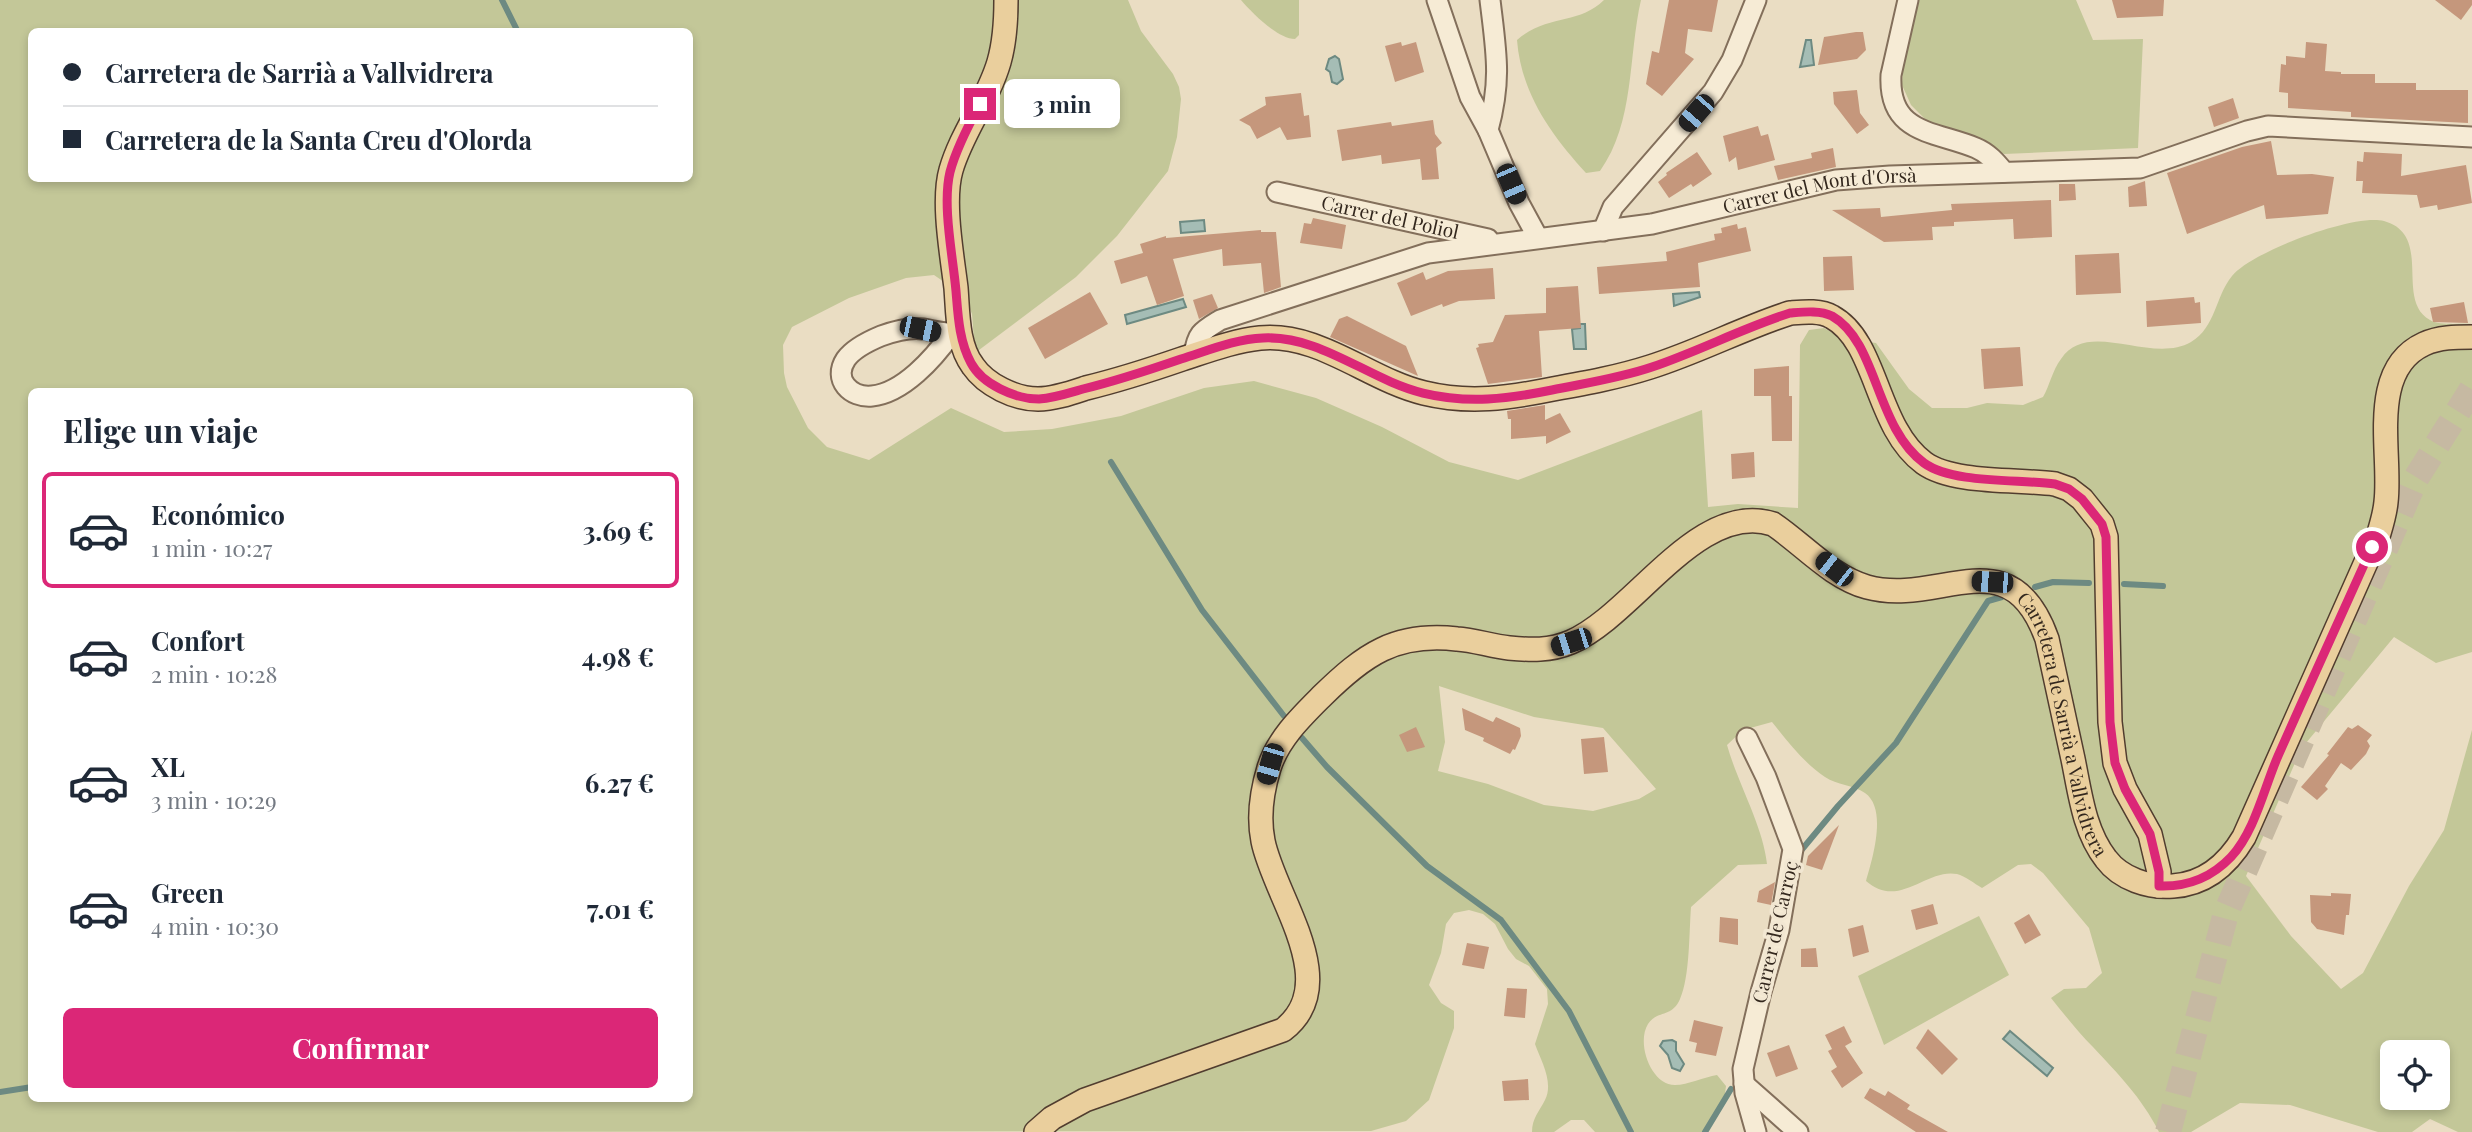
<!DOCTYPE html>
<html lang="es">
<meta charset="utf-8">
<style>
:root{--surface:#fff;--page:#f6f6f7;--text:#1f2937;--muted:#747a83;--line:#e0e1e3;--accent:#db2777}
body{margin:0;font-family:"Playfair Display",serif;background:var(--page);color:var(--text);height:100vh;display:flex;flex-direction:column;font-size:26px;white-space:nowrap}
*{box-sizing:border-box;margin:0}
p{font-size:23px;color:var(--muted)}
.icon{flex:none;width:38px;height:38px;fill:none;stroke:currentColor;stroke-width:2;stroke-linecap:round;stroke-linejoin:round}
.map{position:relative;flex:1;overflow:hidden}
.side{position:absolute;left:28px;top:388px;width:665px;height:714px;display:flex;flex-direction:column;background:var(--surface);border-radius:10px;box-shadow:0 4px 10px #0003}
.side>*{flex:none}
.banner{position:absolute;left:28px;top:28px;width:665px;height:154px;border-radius:10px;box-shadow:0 4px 10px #0003;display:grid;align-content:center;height:154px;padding:0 35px;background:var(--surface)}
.fabs{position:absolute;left:2380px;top:1040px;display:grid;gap:14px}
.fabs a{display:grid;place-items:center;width:70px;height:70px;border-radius:10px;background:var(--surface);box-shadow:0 4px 10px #0003;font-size:35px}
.end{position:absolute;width:32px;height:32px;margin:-16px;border:9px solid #db2777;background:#fff;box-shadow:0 0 0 4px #fff}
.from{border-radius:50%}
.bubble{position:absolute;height:49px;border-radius:10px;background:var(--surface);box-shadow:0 4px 10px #0003;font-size:23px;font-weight:700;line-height:49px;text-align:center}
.car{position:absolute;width:21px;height:42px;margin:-21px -10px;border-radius:9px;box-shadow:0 0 5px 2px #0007;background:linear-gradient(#222 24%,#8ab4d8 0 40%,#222 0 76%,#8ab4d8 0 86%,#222 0)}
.banner b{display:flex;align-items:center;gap:24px;height:66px;font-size:26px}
.banner b+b{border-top:2px solid var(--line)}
.banner i{width:18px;height:18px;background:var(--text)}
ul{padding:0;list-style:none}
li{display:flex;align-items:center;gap:21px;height:116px;margin:0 14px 10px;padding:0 21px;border:4px solid transparent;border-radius:10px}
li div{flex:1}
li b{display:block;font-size:26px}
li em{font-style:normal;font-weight:700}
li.selected{border-color:var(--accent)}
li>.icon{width:63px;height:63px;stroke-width:1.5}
h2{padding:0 35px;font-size:32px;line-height:84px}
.button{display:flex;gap:14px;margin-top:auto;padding:14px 35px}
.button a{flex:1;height:80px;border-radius:10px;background:var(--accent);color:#fff;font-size:28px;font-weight:700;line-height:80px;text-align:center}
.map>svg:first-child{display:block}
</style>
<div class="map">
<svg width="2472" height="1132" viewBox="0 0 2472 1132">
<rect width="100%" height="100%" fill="#eaddc3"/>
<!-- green -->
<g fill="#c3c798" fill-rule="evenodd">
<path d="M0,0H1128L1141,31L1173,74L1179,87L1181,99L1177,137L1168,171L1117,236L1076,277L975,353L972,314L967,302L963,295L934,275L906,278L849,298L792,327L783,345L784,373L787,387L808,428L827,447L869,460L951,408L1004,432L1052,429L1121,416L1204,388L1254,381L1316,398L1382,427L1449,462L1518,480L1702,410L1708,507L1738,504L1798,508L1800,345L1809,330L1824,328L1842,338L1876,343L1909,389L1932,408H1967L1987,403L2023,405L2043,397C2050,385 2052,371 2061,359C2088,318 2151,365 2191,342C2216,327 2215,297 2232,276C2251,252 2354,213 2384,221C2434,235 2394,300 2430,320C2440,326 2460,323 2472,324V652L2436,663L2394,637L2301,749L2246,876L2291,936L2341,989L2363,973L2409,886L2444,830L2472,730V1132H2458L2430,1119L2412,1132H2378L2290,1105L2240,1103L2191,1132H2159C2141,1097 2119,1075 2093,1047C2078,1032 2064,1014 2051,998L2064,989L2086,988L2102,973L2089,928L2043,873L2031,864L2018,865L1982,888C1975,884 1965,876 1957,874C1926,868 1899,910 1866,881C1872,860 1888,809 1865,793C1853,785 1837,785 1825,777C1803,762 1789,743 1772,722L1743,730L1727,745C1738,784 1763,826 1767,864L1738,865L1691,907C1689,932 1690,977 1680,999C1672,1018 1657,1010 1648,1024C1636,1043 1651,1085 1675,1085C1688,1085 1704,1077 1717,1075L1726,1086L1724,1101L1705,1132H1595L1584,1120H1571L1554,1132H1532C1532,1118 1539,1112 1545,1100C1554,1082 1541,1061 1535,1044L1548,1004L1547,989L1529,966L1516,959L1508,949L1495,924L1483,914L1469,910L1454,913L1446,924L1441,953L1429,985L1441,1003L1454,1011V1028L1429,1100L1406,1121L1371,1131L0,1132ZM32,32H690V178H32ZM32,392H690V1099H32ZM1439,686L1534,717L1603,728L1656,789L1639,799L1593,811L1544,805L1488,784L1438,771L1445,742ZM2392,1052H2438V1097H2392Z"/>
<path d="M1241,0H1299V35L1295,39C1278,39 1252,13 1241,0Z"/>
<path d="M1604,0H1641C1628,56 1635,122 1600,171L1586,173C1551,135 1521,93 1517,40C1547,14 1579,25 1604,0Z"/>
<polygon points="1918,0 2076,0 2093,40 2143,39 2138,148 2004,154 1967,134 1928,122 1911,105 1902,85 1903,62"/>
<polygon points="1979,916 2009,975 1884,1045 1858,976"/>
</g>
<!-- water -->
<g fill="#a5bdb5" stroke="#6d8a82" stroke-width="2">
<polygon points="1806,40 1811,40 1814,65 1800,67"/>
<polygon points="1335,56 1339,59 1343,79 1337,84 1332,82 1330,72 1326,69 1329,59"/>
<polygon points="1204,220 1205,231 1181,233 1180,222"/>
<polygon points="1699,292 1700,297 1674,306 1673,294"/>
<polygon points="1183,299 1186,307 1127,324 1125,315"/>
<polygon points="1580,324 1585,324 1586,349 1574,349 1572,329 1580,328"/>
<polygon points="2010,1031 2053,1068 2047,1076 2003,1039"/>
<polygon points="1672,1040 1676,1042 1676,1051 1684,1064 1680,1071 1672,1068 1668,1055 1660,1046 1663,1041"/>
</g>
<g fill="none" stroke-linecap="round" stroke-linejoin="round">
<!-- stream -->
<g stroke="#6d8a82" stroke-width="6">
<polyline points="502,0 518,32"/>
<polyline points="1111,462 1202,610 1284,716"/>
<polyline points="2124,584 2163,586"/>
<polyline points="2035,587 2053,582 2089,583"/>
<polyline points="1302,738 1327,767 1427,866 1501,920 1569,1011 1631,1132"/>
<polyline points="1799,853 1838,806 1896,743 1988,601 2002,597"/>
<polyline points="0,1092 32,1087"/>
<polyline points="1705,1132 1731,1089"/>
</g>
</g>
<!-- building -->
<g fill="#c5977c">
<polygon points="1669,0 1718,0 1712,32 1688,29 1685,53 1694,59 1662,96 1646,84 1652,51 1659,53"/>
<polygon points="2112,0 2164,0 2163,16 2117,18"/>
<polygon points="2435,0 2472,0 2472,5 2461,20"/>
<polygon points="1856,32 1863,32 1866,50 1857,59 1818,65 1824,37"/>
<polygon points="1401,42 1402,46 1416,42 1424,72 1395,82 1385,46"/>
<polygon points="2306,42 2327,44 2325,71 2341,72 2341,74 2375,74 2375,83 2416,83 2416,90 2468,90 2468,123 2351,117 2351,112 2288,108 2288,93 2279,92 2281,64 2286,65 2286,56 2305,58"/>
<polygon points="1857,90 1860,113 1869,125 1857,134 1834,104 1833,92"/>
<polygon points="1301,93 1304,116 1309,115 1311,137 1287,140 1280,127 1257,139 1250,126 1239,120 1266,105 1265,97"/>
<polygon points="2233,98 2239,118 2214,127 2208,107"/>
<polygon points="1433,120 1435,134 1442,143 1436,148 1439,179 1422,180 1420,159 1382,164 1381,155 1342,161 1337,130 1391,122 1392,126"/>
<polygon points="1758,126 1761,136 1768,134 1775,160 1738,170 1736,157 1729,162 1723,136"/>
<polygon points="2271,141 2277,175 2312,174 2334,177 2328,214 2266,219 2264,205 2187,234 2167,173 2242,147"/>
<polygon points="1833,148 1836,167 1778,180 1774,166 1812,158 1811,153"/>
<polygon points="1697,152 1712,174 1693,187 1691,184 1669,198 1658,182 1667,175 1666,173"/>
<polygon points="2364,152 2402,154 2401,176 2466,165 2472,203 2438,210 2437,205 2420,208 2417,195 2362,193 2363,181 2356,181 2357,161 2363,162"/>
<polygon points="2145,181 2147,206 2129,207 2128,187"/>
<polygon points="2059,184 2075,184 2076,200 2059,201"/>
<polygon points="2051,200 2052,237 2014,239 2013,219 1954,222 1954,226 1932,227 1933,240 1884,242 1832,210 1880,208 1881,217 1952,210 1951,204"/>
<polygon points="1313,218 1346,225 1342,249 1300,243 1304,223 1311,224"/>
<polygon points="1737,224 1738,229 1746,227 1751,251 1698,263 1700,287 1599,294 1597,267 1667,261 1666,252 1715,240 1714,234 1722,233 1721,228"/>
<polygon points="1261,230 1261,232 1276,232 1281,287 1264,293 1261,263 1223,266 1222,249 1173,259 1184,296 1157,305 1147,276 1121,284 1114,261 1143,253 1140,244 1166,236 1166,238"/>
<polygon points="2119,253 2121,293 2076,295 2075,255"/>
<polygon points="1852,256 1854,290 1824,291 1823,257"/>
<polygon points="1493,268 1495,299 1459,301 1443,307 1442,304 1411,316 1397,283 1423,272 1426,280 1448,271"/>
<polygon points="1578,286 1581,328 1539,331 1542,377 1488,384 1476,348 1479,347 1478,344 1493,342 1505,315 1546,313 1546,288"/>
<polygon points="1090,292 1108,324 1045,359 1028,328"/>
<polygon points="1212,294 1218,308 1199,319 1193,300"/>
<polygon points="2194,297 2195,303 2200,302 2201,323 2147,327 2146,301"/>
<polygon points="2464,302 2468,323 2433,322 2430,308"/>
<polygon points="1347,316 1406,346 1418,376 1330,337 1339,319"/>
<polygon points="2020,347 2023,386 1984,389 1981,349"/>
<polygon points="1789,366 1789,396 1792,396 1792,441 1772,441 1771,396 1754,396 1754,369"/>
<polygon points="1545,405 1545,420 1560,413 1571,432 1546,444 1546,436 1511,439 1511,419 1508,419 1507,411"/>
<polygon points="1754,452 1755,477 1732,479 1731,454"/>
<polygon points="1462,708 1493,722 1496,717 1520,728 1521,736 1515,750 1513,749 1510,754 1483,741 1484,738 1465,730"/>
<polygon points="2358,725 2372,735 2367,741 2370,746 2366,754 2351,770 2341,763 2325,786 2328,789 2317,800 2301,787 2329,755 2327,754 2348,727 2352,729"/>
<polygon points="1416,727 1425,747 1407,752 1399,735"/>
<polygon points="1604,737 1608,772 1584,774 1581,739"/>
<polygon points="1839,825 1822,870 1806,865 1808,856"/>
<polygon points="1775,882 1771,905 1757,902 1759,891"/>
<polygon points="2331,893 2351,894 2349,915 2346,915 2344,935 2317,929 2311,922 2310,895 2331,896"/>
<polygon points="1933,904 1938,924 1916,930 1911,910"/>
<polygon points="2029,914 2041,935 2025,944 2014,923"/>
<polygon points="1720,917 1738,919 1738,945 1719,942"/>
<polygon points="1863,925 1869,952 1853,957 1848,929"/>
<polygon points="1467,943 1489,947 1484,969 1462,965"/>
<polygon points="1816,948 1818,967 1801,967 1801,949"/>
<polygon points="1507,988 1527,989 1525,1018 1504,1016"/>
<polygon points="1694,1020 1723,1027 1716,1056 1695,1052 1697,1043 1689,1041"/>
<polygon points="1844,1026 1852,1042 1845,1046 1863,1073 1842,1088 1831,1071 1837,1067 1828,1051 1832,1049 1825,1035"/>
<polygon points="1928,1029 1958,1059 1942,1075 1916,1048"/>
<polygon points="1789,1045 1798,1069 1776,1077 1767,1053"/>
<polygon points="1528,1079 1529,1100 1504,1101 1502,1081"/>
<polygon points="1870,1088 1885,1096 1888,1091 1910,1105 1907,1109 1948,1132 1916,1132 1864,1098"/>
</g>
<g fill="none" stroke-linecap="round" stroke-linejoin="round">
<!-- highway-tunnel -->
<polyline stroke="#c6b9a2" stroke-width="26" stroke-dasharray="26 13" stroke-linecap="butt" points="2168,1132 2226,913 2415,480 2472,389"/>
<defs>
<g id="minor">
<polyline points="1437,0 1470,97 1488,130 1519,203 1538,238"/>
<path d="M1908,0L1891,75C1888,135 1936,131 1976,148C1988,153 1996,162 2004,172"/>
<path d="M1488,130C1502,79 1496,51 1490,0"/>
<path id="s1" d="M1277,192L1488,239"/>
<polyline points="1603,231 1613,207 1713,92 1732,60 1756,0"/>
<path d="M951,334C934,358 903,393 872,396C851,398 832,380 846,359C854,348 869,341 881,336C895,331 909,327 923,329C936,331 947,335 960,332"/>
<path id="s2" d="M1194,355C1197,333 1202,331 1220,320L1428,253L1652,224L1836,180L1890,176L2140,168L2247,131L2268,126L2472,137"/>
<polyline points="1747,738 1766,777 1793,849 1779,930 1761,992 1743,1069 1745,1093 1756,1132"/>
<polyline points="1744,1084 1798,1132"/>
</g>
<g id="major">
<path d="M1006,0C1006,21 1005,41 999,62C988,100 962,132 951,170C942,201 952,255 956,288C958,313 957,345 973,366C986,385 1015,399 1038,399C1054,399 1071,393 1086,388C1119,380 1150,370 1182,359C1207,351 1233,341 1260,338C1319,332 1369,380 1424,393C1469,404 1509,398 1553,389C1586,383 1619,377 1650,367C1698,352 1743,328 1790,313C1803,312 1820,310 1832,317C1878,342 1875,427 1924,463C1953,484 2018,479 2055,484L2069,489L2082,499L2102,524L2106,537L2110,722L2115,763L2125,789L2150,834L2159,872V886"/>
<path id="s3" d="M1036,1132L1052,1118L1085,1100L1283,1030C1344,983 1274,897 1263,841C1258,816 1262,791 1269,768C1278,739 1301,717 1322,696C1364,655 1395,632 1457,639C1474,640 1491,646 1509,648C1530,650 1550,651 1571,642C1634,615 1698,500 1773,524C1803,544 1831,577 1867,587C1940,607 2010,535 2047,639C2056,679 2064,719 2073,759C2080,793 2084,831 2106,859C2121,879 2149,888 2173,886C2205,884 2228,864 2244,837L2379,533C2382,523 2385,513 2386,502C2392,454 2367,370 2424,344C2439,337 2456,337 2472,337"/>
</g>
</defs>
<!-- minor casing -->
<use href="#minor" stroke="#836f5b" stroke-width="23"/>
<!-- major casing -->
<use href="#major" stroke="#513d2f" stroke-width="26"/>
<!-- minor -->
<use href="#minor" stroke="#f6ebd5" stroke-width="19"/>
<!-- major -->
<use href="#major" stroke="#eacf9d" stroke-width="23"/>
</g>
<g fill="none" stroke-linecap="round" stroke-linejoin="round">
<!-- route -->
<path stroke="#db2777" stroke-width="9" d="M980,104C968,126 956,149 950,172C942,205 953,257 956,291C958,315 959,341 971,363C982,384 1015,399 1039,399C1054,398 1069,393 1083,389C1116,381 1149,370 1181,359C1207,351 1235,339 1263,338C1321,335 1369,380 1423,393C1468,404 1508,399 1552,390C1586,383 1620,378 1652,367C1699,351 1743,328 1790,313C1803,312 1820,310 1832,316C1878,342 1875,427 1924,463C1953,484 2019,479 2055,484L2069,489L2082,499L2102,524L2106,537L2110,722L2115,763L2125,789L2150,834L2159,872V886C2187,887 2211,878 2231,857C2255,831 2264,788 2278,756C2309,686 2341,616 2372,547"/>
</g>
<g text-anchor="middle" stroke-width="7" stroke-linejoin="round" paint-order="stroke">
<!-- street labels -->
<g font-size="19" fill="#34281e" stroke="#f2e7d2">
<text dy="7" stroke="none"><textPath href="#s2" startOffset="662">Carrer del Mont d'Orsà</textPath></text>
<text dy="7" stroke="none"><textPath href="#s1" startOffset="116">Carrer del Poliol</textPath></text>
<text dy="7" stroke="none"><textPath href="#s3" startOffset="1559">Carretera de Sarrià a Vallvidrera</textPath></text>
<text transform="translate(1775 932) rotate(-77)" y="7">Carrer de Carroç</text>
</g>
</g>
</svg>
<div class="fabs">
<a><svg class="icon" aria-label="locate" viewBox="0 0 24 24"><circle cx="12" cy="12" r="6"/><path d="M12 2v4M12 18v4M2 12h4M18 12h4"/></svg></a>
</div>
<i class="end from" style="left:2372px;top:547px"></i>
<i class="end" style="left:980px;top:104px"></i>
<div class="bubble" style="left:1004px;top:79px;width:116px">3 min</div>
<i class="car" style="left:1696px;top:113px;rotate:221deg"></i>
<i class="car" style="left:1511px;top:184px;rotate:157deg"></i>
<i class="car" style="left:920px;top:329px;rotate:102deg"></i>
<i class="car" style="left:1834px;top:569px;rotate:308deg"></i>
<i class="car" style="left:1992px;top:582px;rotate:273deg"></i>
<i class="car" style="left:1571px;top:642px;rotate:252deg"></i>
<i class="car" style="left:1270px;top:764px;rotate:196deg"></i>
<div class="banner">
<b><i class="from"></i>Carretera de Sarrià a Vallvidrera</b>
<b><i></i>Carretera de la Santa Creu d'Olorda</b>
</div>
<section class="side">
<h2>Elige un viaje</h2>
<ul>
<li class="selected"><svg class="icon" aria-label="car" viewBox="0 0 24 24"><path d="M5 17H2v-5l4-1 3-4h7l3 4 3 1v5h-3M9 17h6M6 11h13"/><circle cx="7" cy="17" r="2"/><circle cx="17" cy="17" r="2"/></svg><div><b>Económico</b><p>1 min · 10:27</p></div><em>3.69 €</em></li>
<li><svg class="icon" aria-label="car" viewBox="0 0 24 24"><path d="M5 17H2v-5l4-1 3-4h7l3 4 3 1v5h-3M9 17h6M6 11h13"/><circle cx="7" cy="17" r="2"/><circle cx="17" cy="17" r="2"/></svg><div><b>Confort</b><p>2 min · 10:28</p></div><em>4.98 €</em></li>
<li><svg class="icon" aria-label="car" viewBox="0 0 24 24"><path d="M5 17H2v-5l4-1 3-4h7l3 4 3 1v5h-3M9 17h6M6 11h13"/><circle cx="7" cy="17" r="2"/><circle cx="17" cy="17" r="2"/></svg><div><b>XL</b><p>3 min · 10:29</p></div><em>6.27 €</em></li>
<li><svg class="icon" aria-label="car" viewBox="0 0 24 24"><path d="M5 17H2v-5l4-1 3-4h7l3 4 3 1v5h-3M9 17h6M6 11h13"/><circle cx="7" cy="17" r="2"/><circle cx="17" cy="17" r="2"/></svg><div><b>Green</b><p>4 min · 10:30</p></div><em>7.01 €</em></li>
</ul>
<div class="button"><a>Confirmar</a></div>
</section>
</div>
